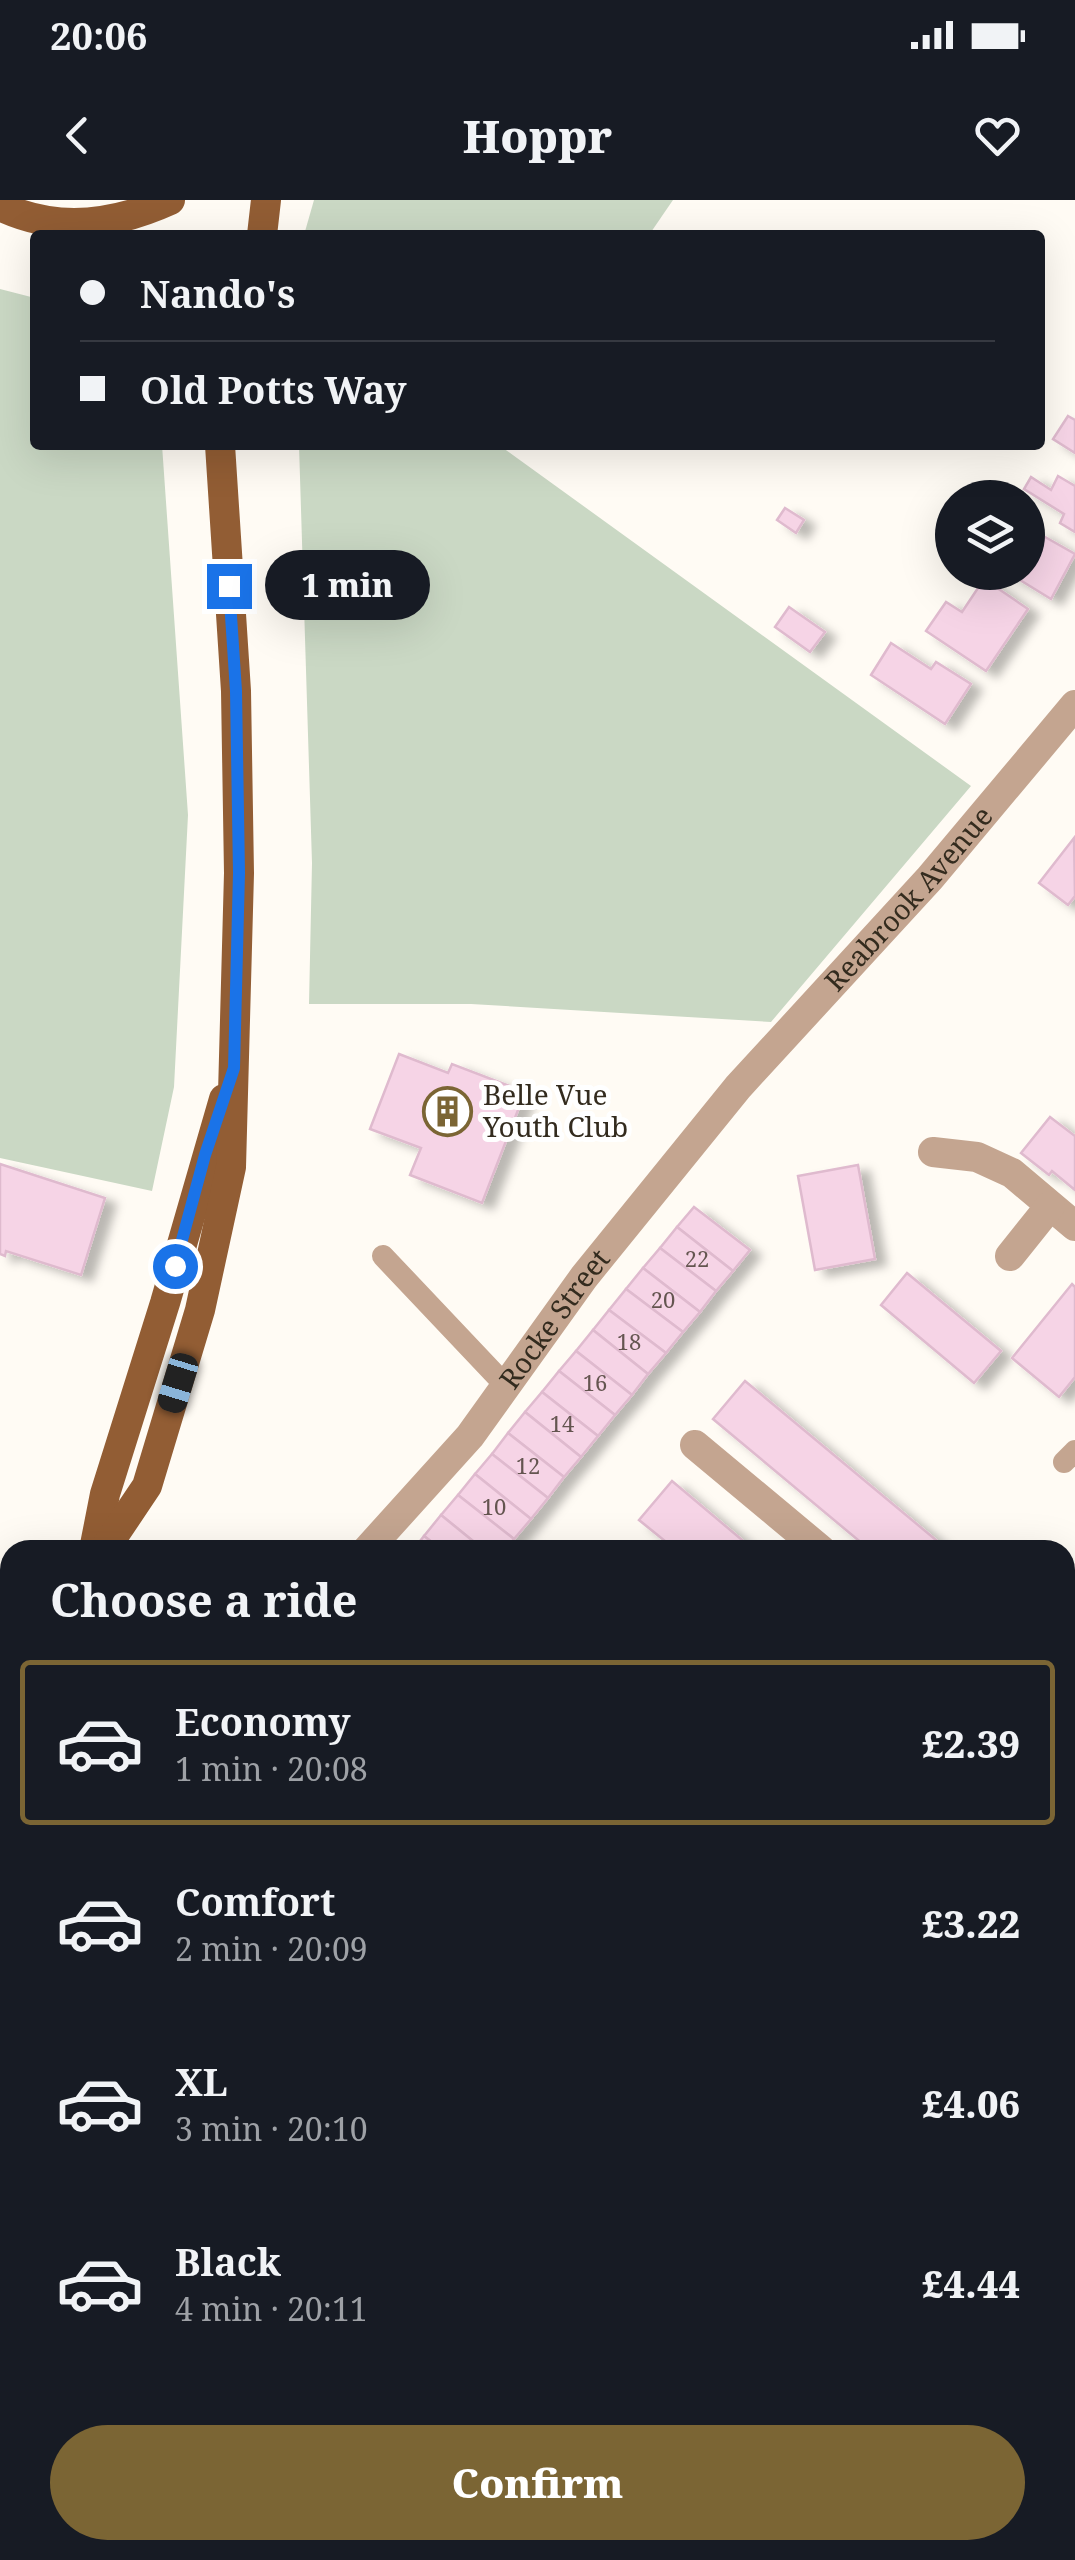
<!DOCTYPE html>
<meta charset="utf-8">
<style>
:root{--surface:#171b24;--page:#20242c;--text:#f1f3f6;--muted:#9ea1a6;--line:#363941;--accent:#7b6534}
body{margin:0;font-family:"Noto Serif",serif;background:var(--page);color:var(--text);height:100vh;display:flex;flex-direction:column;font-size:38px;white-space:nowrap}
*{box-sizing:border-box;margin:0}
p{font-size:32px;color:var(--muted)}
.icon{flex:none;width:55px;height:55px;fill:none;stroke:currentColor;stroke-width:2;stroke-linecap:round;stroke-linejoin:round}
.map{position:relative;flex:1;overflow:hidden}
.side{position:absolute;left:0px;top:1340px;width:1075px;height:1020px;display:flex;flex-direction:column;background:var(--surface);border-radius:30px 30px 0 0;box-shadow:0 10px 40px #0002}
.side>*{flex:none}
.banner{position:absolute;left:30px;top:30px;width:1015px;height:220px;border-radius:10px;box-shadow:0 10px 40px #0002;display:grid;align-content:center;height:220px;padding:0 50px;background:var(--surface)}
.fabs{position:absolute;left:935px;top:280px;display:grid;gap:20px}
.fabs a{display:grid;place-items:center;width:110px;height:110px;border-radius:50%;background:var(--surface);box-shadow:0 10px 40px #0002;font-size:50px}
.end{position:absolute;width:45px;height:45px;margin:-22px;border:12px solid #1a73e8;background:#fff;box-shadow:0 0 0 5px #fff}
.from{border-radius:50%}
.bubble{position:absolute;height:70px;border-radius:35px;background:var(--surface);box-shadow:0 10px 40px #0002;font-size:32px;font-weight:800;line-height:70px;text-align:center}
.car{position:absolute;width:30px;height:60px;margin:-30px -15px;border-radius:12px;box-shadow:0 0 8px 2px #0007;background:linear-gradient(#222 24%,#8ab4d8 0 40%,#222 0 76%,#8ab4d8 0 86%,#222 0)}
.banner b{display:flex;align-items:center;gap:35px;height:95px;font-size:38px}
.banner b+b{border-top:2px solid var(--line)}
.banner i{width:25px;height:25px;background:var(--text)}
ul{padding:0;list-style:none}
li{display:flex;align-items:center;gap:30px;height:165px;margin:0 20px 15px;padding:0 30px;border:5px solid transparent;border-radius:10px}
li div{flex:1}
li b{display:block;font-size:38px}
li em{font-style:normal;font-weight:800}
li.current{border-color:var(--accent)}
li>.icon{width:90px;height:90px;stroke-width:1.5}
h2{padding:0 50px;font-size:45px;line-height:120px}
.action{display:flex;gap:20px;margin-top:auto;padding:20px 50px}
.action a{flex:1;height:115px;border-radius:60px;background:var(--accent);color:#fff;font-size:40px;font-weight:800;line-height:115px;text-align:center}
.status{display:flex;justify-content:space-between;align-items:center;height:70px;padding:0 50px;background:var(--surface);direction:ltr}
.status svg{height:28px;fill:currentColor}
header{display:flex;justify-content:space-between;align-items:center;height:130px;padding:0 50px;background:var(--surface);font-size:45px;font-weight:800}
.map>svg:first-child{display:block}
</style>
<div class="status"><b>20:06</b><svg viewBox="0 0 49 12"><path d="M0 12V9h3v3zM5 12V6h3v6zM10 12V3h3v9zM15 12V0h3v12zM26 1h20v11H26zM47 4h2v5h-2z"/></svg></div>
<header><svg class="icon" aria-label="back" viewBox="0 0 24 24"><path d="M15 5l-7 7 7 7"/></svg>Hoppr<svg class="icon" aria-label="heart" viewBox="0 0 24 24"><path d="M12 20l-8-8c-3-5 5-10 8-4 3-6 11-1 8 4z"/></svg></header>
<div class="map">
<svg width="1075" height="2360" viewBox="0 0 1075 2360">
<defs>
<filter id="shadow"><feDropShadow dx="11" dy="6" stdDeviation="5" flood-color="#0004"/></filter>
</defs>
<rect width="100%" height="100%" fill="#fffbf4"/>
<!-- green -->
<g fill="#cad8c4">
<polygon points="314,0 673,0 649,35 304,35"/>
<polygon points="0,89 35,98 35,245 162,245 188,615 174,887 152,991 0,958"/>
<polygon points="299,245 499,245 971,586 771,822 471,804 309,804 312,663"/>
</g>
<!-- building -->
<g fill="#f6d4e6" stroke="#dfbace" stroke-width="2.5" filter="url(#shadow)">
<polygon points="1068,216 1075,220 1075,253 1053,239"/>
<polygon points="1058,276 1075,286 1075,332 1060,323 1064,314 1024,289 1031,277 1051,290"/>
<polygon points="785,308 804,320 796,333 777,320"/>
<polygon points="1038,333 1075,354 1051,399 1007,372 1028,372 1028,334 1035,338"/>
<polygon points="984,379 1028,409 986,471 926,431 946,402 962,412"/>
<polygon points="789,407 825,432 810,452 775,427"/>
<polygon points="891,443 931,469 936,462 971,484 945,524 871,475"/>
<polygon points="1074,638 1075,696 1068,705 1039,683"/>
<polygon points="399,854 448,873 452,864 525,892 482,1003 410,975 421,948 370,929"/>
<polygon points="1050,917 1075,936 1075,990 1052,971 1049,975 1021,953"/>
<polygon points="0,964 105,998 81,1075 6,1051 5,1056 0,1054"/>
<polygon points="858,965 875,1059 815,1070 798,976"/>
<polygon points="694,1007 750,1050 733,1071 677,1027"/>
<polygon points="677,1027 733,1071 716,1091 660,1048"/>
<polygon points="660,1048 716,1091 700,1112 643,1068"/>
<polygon points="643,1068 700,1112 683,1132 626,1089"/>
<polygon points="907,1073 1001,1151 974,1183 881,1105"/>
<polygon points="1072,1084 1075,1087 1075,1177 1059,1197 1012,1158"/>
<polygon points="626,1089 683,1132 666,1153 609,1110"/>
<polygon points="609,1110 666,1153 648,1174 593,1130"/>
<polygon points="593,1130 648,1174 632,1195 576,1151"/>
<polygon points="576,1151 632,1195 615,1215 559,1171"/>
<polygon points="559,1171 615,1215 598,1236 542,1192"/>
<polygon points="745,1181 948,1350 870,1350 713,1219"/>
<polygon points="542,1192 598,1236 581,1257 525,1212"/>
<polygon points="525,1212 581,1257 564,1277 508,1233"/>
<polygon points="508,1233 564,1277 548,1298 492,1254"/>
<polygon points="492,1254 548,1298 531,1319 475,1274"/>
<polygon points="475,1274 531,1319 514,1339 458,1295"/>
<polygon points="672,1281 754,1350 676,1350 639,1320"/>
<polygon points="458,1295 514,1339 505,1350 484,1350 441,1315"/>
<polygon points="441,1315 484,1350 442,1350 424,1336"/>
<polygon points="424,1336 442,1350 413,1350"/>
<polygon points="1065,1425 1075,1433 1075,1441 1069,1449 1075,1454 1075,1524 1065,1516"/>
<polygon points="1065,1615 1075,1623 1075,1720 1071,1716 1065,1723"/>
<polygon points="10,1752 10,1803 0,1795 0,1765"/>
<polygon points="1075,1837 1075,1901 1074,1902 1065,1887 1065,1844"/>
<polygon points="0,1883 10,1892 10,2049 0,2040"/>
<polygon points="1065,1912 1075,1928 1075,1942 1065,1949"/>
<polygon points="1065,2164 1075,2171 1075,2233 1065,2246"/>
<polygon points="10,2312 10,2350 47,2350 49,2360 0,2360 0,2315"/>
<polygon points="191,2350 272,2350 274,2360 194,2360"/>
<polygon points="311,2350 466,2350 468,2360 313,2360"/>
</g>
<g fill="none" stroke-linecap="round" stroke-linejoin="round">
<!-- lane -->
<g stroke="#c4a590" stroke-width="22">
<polyline points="383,1056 506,1186"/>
<polyline points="1064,1262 1075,1251"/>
<polyline points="0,2103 10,2109"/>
<polyline points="123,2350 126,2360"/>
</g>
<!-- street -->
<g stroke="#c4a590" stroke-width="30">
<polyline points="933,952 977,957 1012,973 1075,1026"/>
<polyline points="1010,1056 1050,1006"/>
<polyline points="695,1245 821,1350"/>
<path id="s1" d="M367,1350L470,1236L584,1077L738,887L930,678L1075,505"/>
<polyline points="1065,1556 1075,1564"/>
<polyline points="1065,2105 1075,2113"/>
<polyline points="0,2251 10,2249"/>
</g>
<!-- primary -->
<g stroke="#925d34" stroke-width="30">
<path d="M0,6C56,33 115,25 170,0"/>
<polyline points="262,35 266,0"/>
<polyline points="94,1350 105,1294 165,1103 224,899"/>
<polyline points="104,1350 147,1286 200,1110 231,967 239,673 236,491 220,245"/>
<polyline points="0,1505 10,1490"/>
</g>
</g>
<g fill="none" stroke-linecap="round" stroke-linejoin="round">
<!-- route -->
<polyline stroke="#1a73e8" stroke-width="12" points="175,1066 205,955 234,868 239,673 236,491 229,386"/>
</g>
<!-- icons -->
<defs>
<symbol id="building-ring" viewBox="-11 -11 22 22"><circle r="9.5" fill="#fff" stroke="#7b6534" stroke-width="1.5"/><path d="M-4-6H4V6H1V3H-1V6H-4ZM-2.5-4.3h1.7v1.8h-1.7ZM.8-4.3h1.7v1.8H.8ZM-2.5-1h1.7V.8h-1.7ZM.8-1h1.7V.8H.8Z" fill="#7b6534"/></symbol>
</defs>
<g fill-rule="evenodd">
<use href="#building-ring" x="420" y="884" width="55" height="55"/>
</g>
<g text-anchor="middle" stroke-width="10" stroke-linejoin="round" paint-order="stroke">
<!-- number labels -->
<g font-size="22" fill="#645550">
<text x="697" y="1067">22</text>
<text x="663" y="1108">20</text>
<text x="629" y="1150">18</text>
<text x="595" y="1191">16</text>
<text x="562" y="1232">14</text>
<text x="528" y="1274">12</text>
<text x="494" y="1315">10</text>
</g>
<!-- street labels -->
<g font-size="28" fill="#332b1e" stroke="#fff">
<text dy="10" stroke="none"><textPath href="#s1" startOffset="848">Reabrook Avenue</textPath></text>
<text dy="10" stroke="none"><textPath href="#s1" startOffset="298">Rocke Street</textPath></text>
</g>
<!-- poi labels -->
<g font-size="28" fill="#332b1e" stroke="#fff" text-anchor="start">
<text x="483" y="905">Belle Vue<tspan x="483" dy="32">Youth Club</tspan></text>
</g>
</g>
</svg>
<div class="fabs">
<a><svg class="icon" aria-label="layers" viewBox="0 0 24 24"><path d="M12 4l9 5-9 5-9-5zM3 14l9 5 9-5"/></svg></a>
</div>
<i class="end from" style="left:175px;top:1066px"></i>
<i class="end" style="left:229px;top:386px"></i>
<div class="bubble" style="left:265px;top:350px;width:165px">1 min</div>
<i class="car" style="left:178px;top:1183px;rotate:197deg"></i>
<div class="banner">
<b><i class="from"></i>Nando's</b>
<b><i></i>Old Potts Way</b>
</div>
<section class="side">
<h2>Choose a ride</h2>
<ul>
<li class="current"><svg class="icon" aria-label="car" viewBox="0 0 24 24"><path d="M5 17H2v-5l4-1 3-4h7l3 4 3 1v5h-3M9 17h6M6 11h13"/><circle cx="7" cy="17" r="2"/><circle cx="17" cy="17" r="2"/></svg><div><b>Economy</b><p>1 min · 20:08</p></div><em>£2.39</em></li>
<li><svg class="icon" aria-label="car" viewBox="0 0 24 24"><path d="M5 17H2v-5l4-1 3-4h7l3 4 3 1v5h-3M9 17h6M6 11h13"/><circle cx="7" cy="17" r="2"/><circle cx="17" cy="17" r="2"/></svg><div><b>Comfort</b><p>2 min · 20:09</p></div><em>£3.22</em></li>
<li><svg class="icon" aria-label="car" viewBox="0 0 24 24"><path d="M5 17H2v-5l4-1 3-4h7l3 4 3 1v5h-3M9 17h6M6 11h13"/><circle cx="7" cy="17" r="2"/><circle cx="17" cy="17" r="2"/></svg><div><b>XL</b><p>3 min · 20:10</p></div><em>£4.06</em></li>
<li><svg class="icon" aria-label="car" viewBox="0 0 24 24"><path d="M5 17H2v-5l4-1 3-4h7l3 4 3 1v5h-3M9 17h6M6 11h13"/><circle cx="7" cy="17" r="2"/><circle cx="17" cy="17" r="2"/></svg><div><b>Black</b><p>4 min · 20:11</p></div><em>£4.44</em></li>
</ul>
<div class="action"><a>Confirm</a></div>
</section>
</div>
